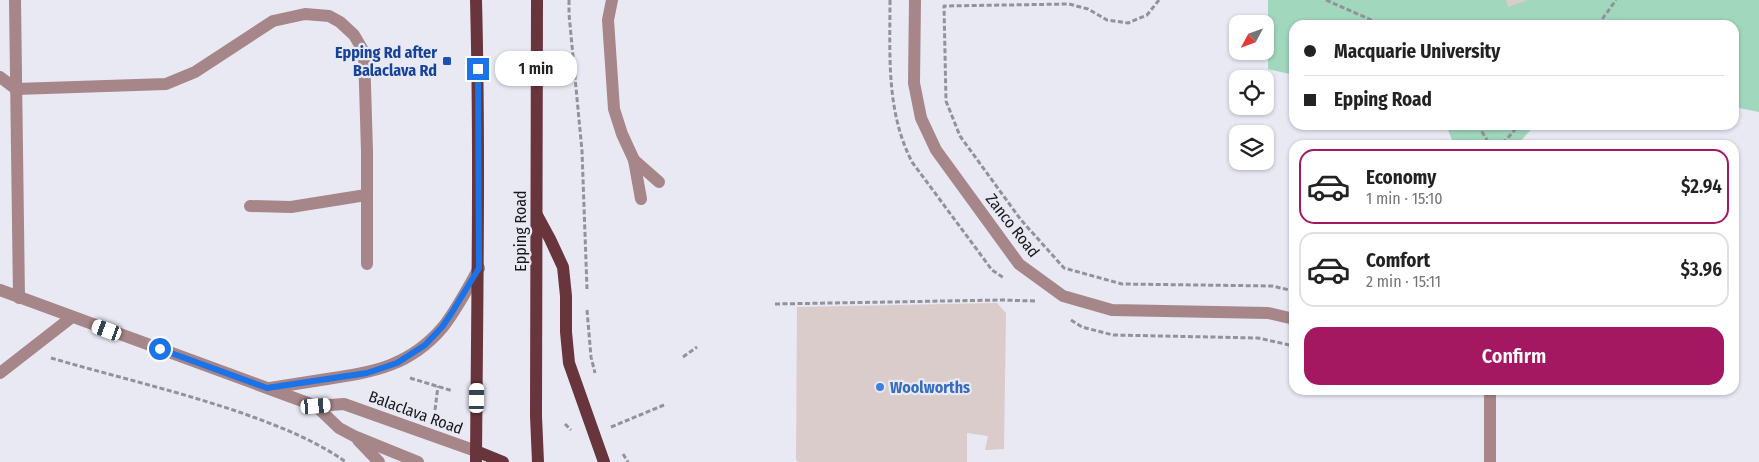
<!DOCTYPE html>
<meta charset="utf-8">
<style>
:root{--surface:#fff;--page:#f6f6f6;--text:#222;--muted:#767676;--line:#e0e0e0;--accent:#a31861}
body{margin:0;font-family:"Fira Sans Condensed",sans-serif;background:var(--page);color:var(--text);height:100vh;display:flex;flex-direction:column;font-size:19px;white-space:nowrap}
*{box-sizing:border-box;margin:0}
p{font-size:16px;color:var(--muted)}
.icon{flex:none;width:28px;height:28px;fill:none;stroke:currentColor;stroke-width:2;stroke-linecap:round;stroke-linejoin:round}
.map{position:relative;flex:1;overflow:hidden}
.sheet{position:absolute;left:1289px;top:140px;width:450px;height:255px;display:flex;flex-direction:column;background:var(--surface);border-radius:15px;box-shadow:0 1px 4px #0004}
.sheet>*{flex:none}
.top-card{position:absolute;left:1289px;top:20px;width:450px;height:110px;border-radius:15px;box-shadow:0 1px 4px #0004;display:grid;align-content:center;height:110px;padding:0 15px;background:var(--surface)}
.needle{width:32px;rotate:229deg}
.tools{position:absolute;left:1229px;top:15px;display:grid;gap:10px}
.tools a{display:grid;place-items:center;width:45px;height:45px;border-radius:10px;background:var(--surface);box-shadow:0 1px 4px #0004;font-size:25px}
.end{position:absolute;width:22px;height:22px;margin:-11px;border:6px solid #1a73e8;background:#fff;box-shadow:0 0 0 2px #fff}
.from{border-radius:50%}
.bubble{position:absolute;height:35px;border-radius:15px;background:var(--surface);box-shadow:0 1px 4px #0004;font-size:16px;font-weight:600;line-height:35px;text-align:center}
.car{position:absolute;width:15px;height:30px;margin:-15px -8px;border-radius:6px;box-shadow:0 0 4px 1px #0007;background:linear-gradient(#fff 24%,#345 0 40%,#fff 0 76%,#345 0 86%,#fff 0)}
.top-card b{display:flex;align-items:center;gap:18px;height:48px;font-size:19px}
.top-card b+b{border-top:1px solid var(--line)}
.top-card i{width:12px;height:12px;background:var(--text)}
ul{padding:9px 0 0;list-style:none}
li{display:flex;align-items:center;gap:15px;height:75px;margin:0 10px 8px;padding:0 5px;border:2px solid var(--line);border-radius:15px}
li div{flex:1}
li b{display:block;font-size:19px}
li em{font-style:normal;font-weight:600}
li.selected{border-color:var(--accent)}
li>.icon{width:45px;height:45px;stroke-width:1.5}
.action{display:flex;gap:10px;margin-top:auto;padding:10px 15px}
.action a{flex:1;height:58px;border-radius:15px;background:var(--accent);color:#fff;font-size:20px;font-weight:600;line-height:58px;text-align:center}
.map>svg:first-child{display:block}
</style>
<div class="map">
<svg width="1759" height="462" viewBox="0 0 1759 462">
<rect width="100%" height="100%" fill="#e9e9f4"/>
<!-- green -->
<g fill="#a1d7bd">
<polygon points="1268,0 1759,0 1759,112 1734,107 1734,25 1294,25 1294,75 1268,69"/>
<polygon points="1446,125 1535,125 1517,145 1454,145"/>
</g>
<!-- building -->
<g fill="#d9ccca">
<polygon points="1506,0 1528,0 1508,7"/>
<polygon points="997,303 1006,313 1004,449 985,450 988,436 967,433 967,462 799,462 796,460 797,307"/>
</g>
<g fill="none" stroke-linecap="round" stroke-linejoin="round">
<!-- path -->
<g stroke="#92929b" stroke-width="3" stroke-dasharray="5 2.5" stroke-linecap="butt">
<polyline points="569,0 569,14 582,151 587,289"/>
<path d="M890,0C890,56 886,111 912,162L992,270L1004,278"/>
<polyline points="1159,0 1147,15 1128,23 1107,20 1088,9 1069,4 944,6 946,101 960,136 1021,220 1064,268 1122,284 1272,286 1294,291"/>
<polyline points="1326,0 1383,25"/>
<polyline points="1598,25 1616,0"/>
<polyline points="1478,125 1490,145"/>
<polyline points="1495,145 1506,140 1519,125"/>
<polyline points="775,304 1001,300 1035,301"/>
<polyline points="587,310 591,357 595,373"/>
<polyline points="1071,320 1082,327 1113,335 1258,338 1294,346"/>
<polyline points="683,357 697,347"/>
<path d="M51,358C113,376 177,391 239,412C276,425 313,439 346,462"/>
<polyline points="410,378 453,391"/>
<polyline points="435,410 438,386"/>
<polyline points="565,424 571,430"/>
<polyline points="611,427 664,405"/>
<polyline points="623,454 628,462"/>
</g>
<!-- minor -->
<g stroke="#a68689" stroke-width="12">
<polyline points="15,0 19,298"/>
<polyline points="612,0 608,20 614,109 622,134 634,160 641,199"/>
<polyline points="915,0 914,83 921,118 936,150 1019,264 1063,296 1112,310 1268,313 1294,319"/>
<polyline points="0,77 16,89 166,84 195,72 273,21 305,14 329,16 340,22 354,35 364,52 367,152 367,264"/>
<polyline points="634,160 659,182"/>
<polyline points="250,206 291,207 366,195"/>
<polyline points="0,290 316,406 339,428 354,436 418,462"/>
<polyline points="0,373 72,317"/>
<path d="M270,388C289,385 308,382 327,379C374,372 410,366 443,327C457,309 468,288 479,268"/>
<polyline points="316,406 344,404 476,451"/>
<polyline points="358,440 379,462"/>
<polyline points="1490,462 1490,390"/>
</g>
<!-- major -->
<g stroke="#69353d" stroke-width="12">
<polyline points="537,0 536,416 538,462"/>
<polyline points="537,215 550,239 563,267 566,296 566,332 569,363 604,462"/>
<polyline points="476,451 503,462"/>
<path d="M476,462C477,308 480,154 476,0"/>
</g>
</g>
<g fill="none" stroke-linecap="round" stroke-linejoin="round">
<!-- route -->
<polyline stroke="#1a73e8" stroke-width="6" points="160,349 267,388 367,373 397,363 425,345 442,327 451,314 479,268 478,69"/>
</g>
<!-- markers -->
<rect fill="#1a4fb4" stroke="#e9e9f4" stroke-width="2" x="442" y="56" width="10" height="10" rx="2.5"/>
<circle fill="#3f7fe0" stroke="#e9e9f4" stroke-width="2" cx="880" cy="387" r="5"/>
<g text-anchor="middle" stroke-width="4.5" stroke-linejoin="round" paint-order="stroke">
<!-- transit labels -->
<g font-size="16" font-weight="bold" fill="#164399" stroke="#e9e9f4" text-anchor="end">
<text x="437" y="58">Epping Rd after<tspan x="437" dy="18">Balaclava Rd</tspan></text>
</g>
<!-- street labels -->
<g font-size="16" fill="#18181c" stroke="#e9e9f4">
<text transform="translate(1013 225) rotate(52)" y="6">Zanco Road</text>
<text transform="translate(520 231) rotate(-90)" y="6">Epping Road</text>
<text transform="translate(416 412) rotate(20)" y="6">Balaclava Road</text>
</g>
<!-- shop labels -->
<g font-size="16" font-weight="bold" fill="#366cbe" stroke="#e9e9f4" text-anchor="start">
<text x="890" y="393">Woolworths</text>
</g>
</g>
</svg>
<div class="tools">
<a><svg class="needle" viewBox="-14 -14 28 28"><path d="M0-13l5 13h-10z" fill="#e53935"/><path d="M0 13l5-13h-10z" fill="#767676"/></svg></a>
<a><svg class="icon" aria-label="locate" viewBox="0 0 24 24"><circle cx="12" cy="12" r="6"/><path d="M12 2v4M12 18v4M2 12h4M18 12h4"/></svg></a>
<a><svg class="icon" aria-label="layers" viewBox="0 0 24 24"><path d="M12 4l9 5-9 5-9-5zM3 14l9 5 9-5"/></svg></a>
</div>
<i class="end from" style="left:160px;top:349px"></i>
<i class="end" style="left:478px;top:69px"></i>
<div class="bubble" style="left:495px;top:51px;width:82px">1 min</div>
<i class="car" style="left:107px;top:330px;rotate:290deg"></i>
<i class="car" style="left:477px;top:398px;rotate:1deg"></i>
<i class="car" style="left:316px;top:406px;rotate:86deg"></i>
<div class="top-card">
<b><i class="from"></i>Macquarie University</b>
<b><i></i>Epping Road</b>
</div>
<section class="sheet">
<ul>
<li class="selected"><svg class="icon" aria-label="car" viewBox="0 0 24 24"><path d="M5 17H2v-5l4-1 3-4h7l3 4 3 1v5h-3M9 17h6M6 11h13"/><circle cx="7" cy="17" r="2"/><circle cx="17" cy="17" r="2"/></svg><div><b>Economy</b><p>1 min · 15:10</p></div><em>$2.94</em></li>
<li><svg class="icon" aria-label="car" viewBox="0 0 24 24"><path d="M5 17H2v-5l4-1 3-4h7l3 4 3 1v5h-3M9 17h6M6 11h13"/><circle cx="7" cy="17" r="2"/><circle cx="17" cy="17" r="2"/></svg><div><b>Comfort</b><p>2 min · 15:11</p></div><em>$3.96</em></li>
</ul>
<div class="action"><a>Confirm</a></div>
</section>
</div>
